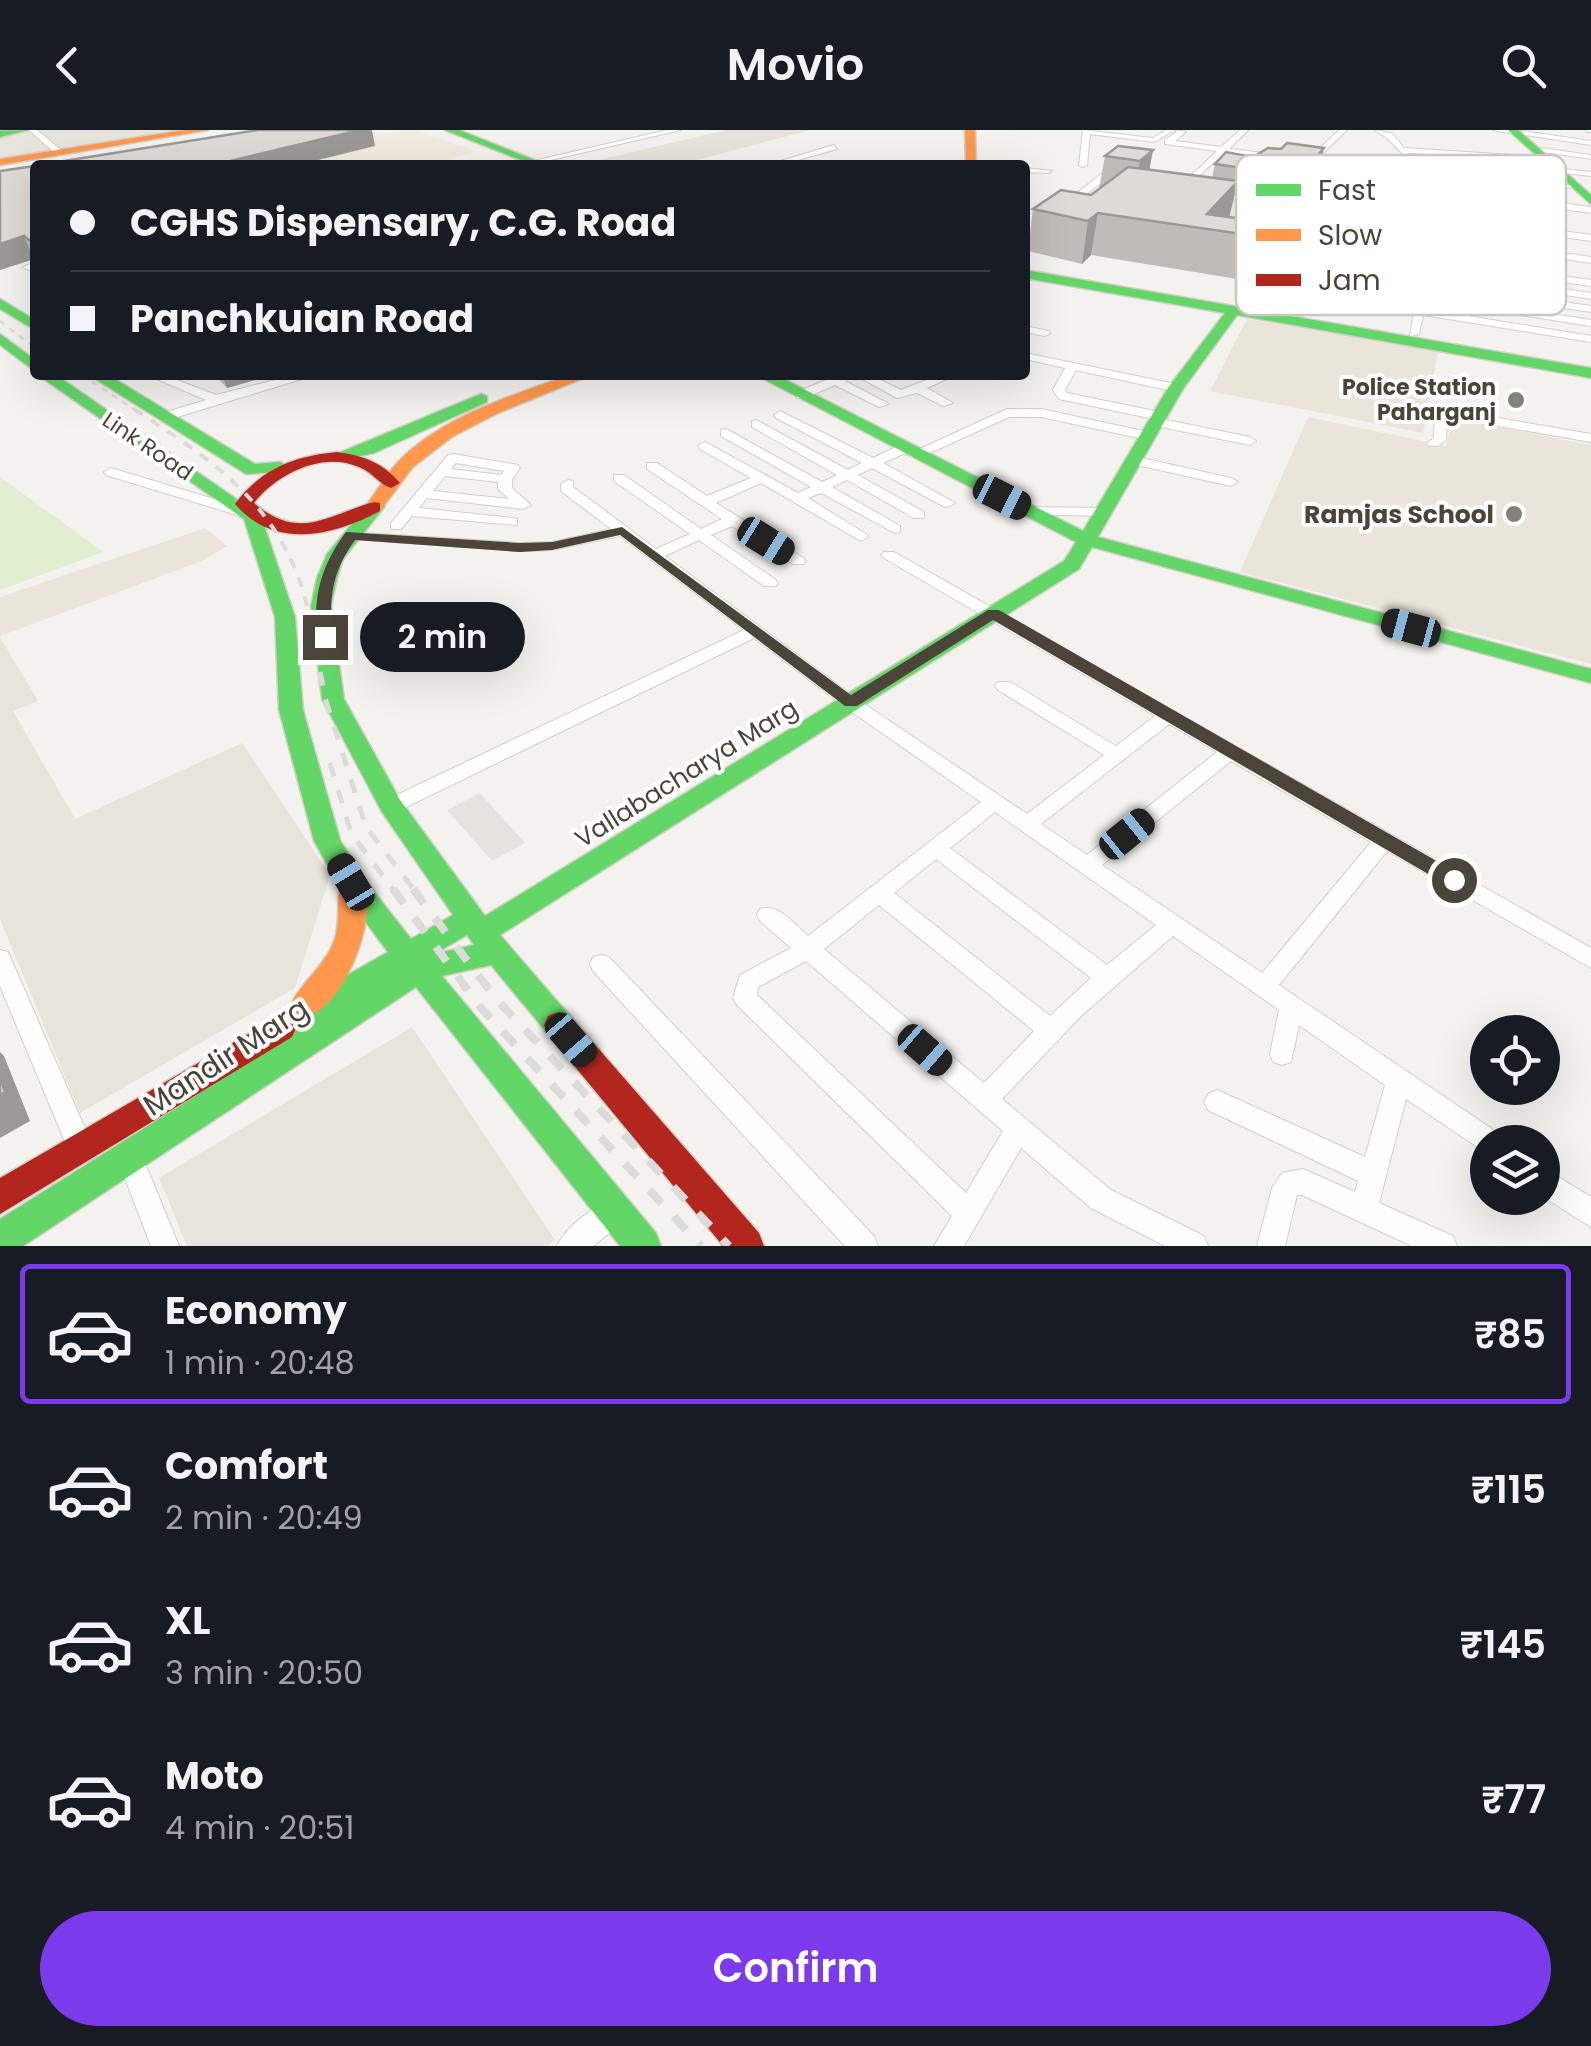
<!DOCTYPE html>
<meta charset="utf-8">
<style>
:root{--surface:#171b24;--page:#20242c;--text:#f1f3f6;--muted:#9ea1a6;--line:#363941;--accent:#7c3aed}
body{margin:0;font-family:Poppins,sans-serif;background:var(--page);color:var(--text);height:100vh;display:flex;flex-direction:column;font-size:38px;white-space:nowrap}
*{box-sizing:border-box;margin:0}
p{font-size:32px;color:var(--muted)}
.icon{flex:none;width:55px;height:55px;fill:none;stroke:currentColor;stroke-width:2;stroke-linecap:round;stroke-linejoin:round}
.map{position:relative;height:1116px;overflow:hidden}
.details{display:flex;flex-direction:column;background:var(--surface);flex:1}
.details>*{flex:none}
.guide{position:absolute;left:30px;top:30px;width:1000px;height:220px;border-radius:10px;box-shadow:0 10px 40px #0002;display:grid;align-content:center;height:220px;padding:0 40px;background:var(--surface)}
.tools{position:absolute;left:1470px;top:885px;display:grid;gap:20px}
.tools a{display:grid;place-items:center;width:90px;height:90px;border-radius:50%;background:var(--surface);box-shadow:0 10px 40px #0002;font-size:50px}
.end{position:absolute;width:45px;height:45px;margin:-22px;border:12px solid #4b4439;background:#fff;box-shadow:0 0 0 5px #fff}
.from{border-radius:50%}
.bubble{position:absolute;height:70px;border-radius:35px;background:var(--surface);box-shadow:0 10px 40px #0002;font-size:32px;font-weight:600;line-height:70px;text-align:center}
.car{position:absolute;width:30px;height:60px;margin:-30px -15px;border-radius:12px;box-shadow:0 0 8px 2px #0007;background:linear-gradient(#222 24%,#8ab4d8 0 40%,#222 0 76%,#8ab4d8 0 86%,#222 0)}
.guide b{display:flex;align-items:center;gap:35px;height:95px;font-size:38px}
.guide b+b{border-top:2px solid var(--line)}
.guide i{width:25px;height:25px;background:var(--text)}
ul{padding:18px 0 0;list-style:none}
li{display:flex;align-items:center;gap:30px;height:140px;margin:0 20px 15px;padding:0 20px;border:5px solid transparent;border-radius:10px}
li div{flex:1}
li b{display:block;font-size:38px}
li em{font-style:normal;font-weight:600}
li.active{border-color:var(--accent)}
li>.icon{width:90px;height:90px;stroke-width:1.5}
.button{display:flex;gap:20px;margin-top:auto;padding:20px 40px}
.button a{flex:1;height:115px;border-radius:60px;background:var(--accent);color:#fff;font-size:40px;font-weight:600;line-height:115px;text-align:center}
header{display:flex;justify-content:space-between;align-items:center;height:130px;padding:0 40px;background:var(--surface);font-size:45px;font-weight:600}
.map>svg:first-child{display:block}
</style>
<header><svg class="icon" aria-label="back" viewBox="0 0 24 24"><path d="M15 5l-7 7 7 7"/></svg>Movio<svg class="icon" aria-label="search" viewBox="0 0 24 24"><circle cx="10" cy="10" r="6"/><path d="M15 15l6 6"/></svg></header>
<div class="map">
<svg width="1591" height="1116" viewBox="0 0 1591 1116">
<rect width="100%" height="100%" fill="#f4f2ee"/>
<!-- residential -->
<g fill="#e7e4dc">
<polygon points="0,0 197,0 0,30"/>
<polygon points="726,0 810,0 678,35 578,35"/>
<polygon points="1192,63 1322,84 1295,119 1262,123 1149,104"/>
<polygon points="0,507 38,571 13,581 75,689 242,613 330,745 295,858 80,983 0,789"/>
<polygon points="412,897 555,1110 547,1116 187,1116 159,1048"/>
</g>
<!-- commercial -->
<polygon fill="#f3ebdf" points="416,0 477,22 423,35 303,35 374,16 356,7"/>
<!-- education -->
<g fill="#eae5da">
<polygon points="1247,189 1438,222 1423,303 1210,261"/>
<polygon points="1308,287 1446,316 1453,288 1591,315 1591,534 1240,442"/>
<polygon points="205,398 227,416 202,431 0,506 0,467"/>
</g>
<!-- green -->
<polygon fill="#e1eecf" points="0,347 103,422 0,460"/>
<!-- parking -->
<polygon fill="#e6e3df" points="480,663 525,713 492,731 447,680"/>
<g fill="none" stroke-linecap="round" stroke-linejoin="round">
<defs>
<g id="street">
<polygon points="29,0 37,0 62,21 55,23"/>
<polygon points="667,0 681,0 533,34 529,32"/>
<polygon points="1083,0 1153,8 1166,0 1175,0 1154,12 1090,4 1087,35 1083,37 1079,35"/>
<polygon points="1175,0 1186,2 1175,11 1221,17 1240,0 1248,0 1229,19 1309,28 1339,0 1347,0 1317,29 1579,56 1575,58 1363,40 1225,22 1182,61 1179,57 1217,21 1165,14 1165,10 1177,2"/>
<polygon points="1374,0 1392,3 1404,18 1546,27 1542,29 1408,23 1411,26 1407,28 1386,7"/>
<polygon points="1493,0 1516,0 1519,2 1515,4"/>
<polygon points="1586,0 1591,0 1591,2 1587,2"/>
<polygon points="1522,1 1591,11 1591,15 1525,5"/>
<polygon points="834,15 837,19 780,35 767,35"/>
<polygon points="1541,18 1591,25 1591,29 1544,22"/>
<polygon points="1025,38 1052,41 1048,43 1025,42"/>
<polygon points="1564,39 1591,42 1591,46 1564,43"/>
<polygon points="1101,44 1127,49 1123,51 1106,49 1025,111 1025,104"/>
<polygon points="1341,47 1428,58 1432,61 1423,73 1419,70 1423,63 1381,57 1366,80 1408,87 1412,80 1418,80 1414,90 1410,93 1348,82 1348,78 1358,79 1374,56 1346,52 1335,68 1306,64 1298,74 1291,72 1304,58 1330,63"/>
<polygon points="1213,60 1271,69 1275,72 1271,75 1210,65"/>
<polygon points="1479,62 1591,77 1591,83 1482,68 1476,79 1528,88 1524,91 1474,84 1466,98 1526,109 1521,112 1464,103 1456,118 1524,131 1519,134 1454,123 1445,141 1591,163 1591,169 1442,146 1438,154 1591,176 1591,182 1435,159 1432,165 1591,190 1591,196 1430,171 1425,179 1591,206 1591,212 1423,185 1419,204 1410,206 1414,181 1466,81"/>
<polygon points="1505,93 1591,105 1591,111 1502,98"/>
<polygon points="1502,114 1591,127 1591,133 1499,119 1497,117"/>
<polygon points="35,132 35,138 28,140 23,137"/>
<polygon points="1484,135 1591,150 1591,156 1481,140 1481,136"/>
<polygon points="1025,196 1049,201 1050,203 1045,206 1025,202"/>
<polygon points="1025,223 1180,255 1180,261 1176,262 1076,240 1065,260 1067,263 1164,283 1166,286 1162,289 1250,307 1256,311 1250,315 1156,296 1150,292 1154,289 1059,269 1053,260 1065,238 1025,229"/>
<polygon points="147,245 164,245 216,265 295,245 315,245 164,291 160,290 160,284 206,270"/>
<polygon points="818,245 846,245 845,251 889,274 879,277 835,255 805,268 797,268 797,262 826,250"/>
<polygon points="855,245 870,245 901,260 939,245 955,245 927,258 953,273 943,276 917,263 897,268"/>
<polygon points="1007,279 1041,279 1148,302 1154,306 1148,310 1041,287 1009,287 921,327 911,327 909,324"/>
<polygon points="1445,279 1591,304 1591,312 1447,287 1446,310 1438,316 1428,316 1427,313 1434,308 1435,285"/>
<path d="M780,281L873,328L900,315H910V321L883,333L955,373L948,377L943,376L872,338L858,345L924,382V388H914L847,350L832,357L900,396V402L895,403L821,363L808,368L866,404L868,407L861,411L761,353L716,373L803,428L806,431L803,434H793L732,396L711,405L776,450L778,453L776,456H764L699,410L665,426L857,569L1027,684L1104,625L998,560L995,556L998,552H1010L1116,616L1155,586L884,428L881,425L884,422H894L1591,818V838L1387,721L1279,855L1498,1003L1502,1012H1488V1024L1406,969L1379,1073L1453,1106L1457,1116H1412L1302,1065H1297L1285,1116H1257L1272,1058L1282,1043L1303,1039L1355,1062L1358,1051L1208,980L1204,972L1208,964L1217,960L1226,964L1365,1027L1385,955L1299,895L1291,932L1282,935L1273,932L1270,924L1279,880L1173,806L1082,885L1002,969L1111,1060L1204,1106L1208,1116H1165L1091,1078L1021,1018L964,1116H934L952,1086L737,875L733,868L740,845L791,818L760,791L757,785L760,779C779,773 795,795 808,806L981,672L845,577L754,508L398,681H384L381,676L384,671L744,500L620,406L552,420L520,421L351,409L346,408V402L520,413L552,412L611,399L561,361V354L568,350L573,351V357L656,419L690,404L614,351V345H624L701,399L722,389L647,339V333H657L707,366L751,348L700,319L698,316L705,312L798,363L811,357L721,306V300L726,299L822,352L837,345L752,297V291L756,290L848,340L862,333L776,288L774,285ZM1169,594L1217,622L1087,725L1041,694ZM1231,631L1371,712L1262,843L1102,735ZM995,682L1156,795L1107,835L950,718ZM936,729L1091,848L1050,886L894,763ZM879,775L1034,901L984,953L824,819ZM806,831L1003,1001L966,1063L757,865L758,857Z"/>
<path d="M453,324L518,335L520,338L512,349V358L531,375L523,379L427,368L419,378L512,388L517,389V395L412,386L401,399H391V393L448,325ZM456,333L504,341L501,345L451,339ZM445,346L498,352V359L509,369L433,361Z"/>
<polygon points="1133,326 1231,348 1238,352 1231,356 1128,333 1126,330"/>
<polygon points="111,338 247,379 249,382 242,386 237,385 106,345 104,342"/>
<polygon points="1030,377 1103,378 1110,382 1103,386 1025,384 1025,378"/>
<polygon points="0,820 8,822 11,829 94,1019 90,1028 81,1031 72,1028 68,1019 0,856"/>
<polygon points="601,825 609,827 874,1106 878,1116 845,1116 593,841 590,834 593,827"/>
<polygon points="129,1013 138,1016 179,1116 151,1116 116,1025 120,1016"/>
<polygon points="1542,1037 1591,1067 1591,1097 1542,1066"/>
<path d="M615,1067L625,1071L629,1081L625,1091L593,1116H557C565,1097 596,1075 615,1067Z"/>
</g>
<g id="fast">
<polygon points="29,0 0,7 0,1"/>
<polygon points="445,0 459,0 547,35 533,35"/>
<polygon points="1508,0 1518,0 1591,65 1591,74"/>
<path d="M1025,140L1591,238V248L1237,185L1183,259L1098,407L1591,539V553L1092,417L1079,439L500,805L570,886L574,895L570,904L559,908L548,904L491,835L442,846L656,1103L661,1116H620L416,857L23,1116H0V1089L283,911L270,907L266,898L270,889L388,822L341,759L314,711L279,580L275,487L244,389L38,245H56L261,386L295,487L303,580L340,710L361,745L411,809L453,785L382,682L322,569L311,476L317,448L327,424L370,372L376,371L385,376L343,429L337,448L331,476L344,569L400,670L485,786L1064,431L1076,412L756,245H776L1083,401L1168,258L1225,183L1025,148ZM467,805L474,815L434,824Z"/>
<polygon points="0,169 35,190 35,200 0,179"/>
<polygon points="0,204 35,230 35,241 0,215"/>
<polygon points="89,245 108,245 255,334 280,332 289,337 280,342 246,344"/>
<polygon points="481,264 487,266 487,272 374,323 342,330 334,325"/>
</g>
<g id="slow">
<polygon points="185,0 208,0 0,35 0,29"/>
<polygon points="965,0 975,0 976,35 966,35"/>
<path d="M569,245H591L496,284L452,307L413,337L380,381L374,382L365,377C376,363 385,346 397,333C440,287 511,266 569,245Z"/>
<path d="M353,746L363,750C382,785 337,900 294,885L290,876C301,852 325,836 334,811C342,791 334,766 343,750Z"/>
</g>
<g id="jam">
<path d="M337,322C364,326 382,332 400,353L391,358C379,354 372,342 359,337C322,321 277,344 254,373C300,412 327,385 374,372L380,373V381C334,406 274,420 235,374C261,339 294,326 337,322Z"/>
<polygon points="559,882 570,886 759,1103 764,1116 723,1116 548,904 544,895 548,886"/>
<polygon points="281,885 292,889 296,898 292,907 0,1084 0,1048"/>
</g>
</defs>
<!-- street casing -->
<use href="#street" stroke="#d2d0cb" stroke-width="2"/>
<!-- fast casing -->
<use href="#fast" stroke="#d3cfc5" stroke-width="3"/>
<!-- slow casing -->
<use href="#slow" stroke="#d3cfc5" stroke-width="3"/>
<!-- jam casing -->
<use href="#jam" stroke="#d3cfc5" stroke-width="3"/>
<!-- street -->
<use href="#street" fill="#fdfdfc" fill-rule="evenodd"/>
<!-- fast -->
<use href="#fast" fill="#63d668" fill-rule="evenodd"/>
<!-- slow -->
<use href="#slow" fill="#ff974d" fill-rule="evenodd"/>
<!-- jam -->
<use href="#jam" fill="#b3261e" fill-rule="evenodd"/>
<!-- rail-far3 -->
<g stroke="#dbdbda" stroke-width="2.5" stroke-dasharray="6 6" stroke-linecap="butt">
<polyline points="0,191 35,218"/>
<polyline points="82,245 138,282"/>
</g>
<!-- rail-far2 -->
<path stroke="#dbdbda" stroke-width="4" stroke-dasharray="10 10" stroke-linecap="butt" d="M134,279C220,335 288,381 310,489"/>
<!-- rail-far1 -->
<g stroke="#dbdbda" stroke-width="5" stroke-dasharray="14 14" stroke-linecap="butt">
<polyline points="309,487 326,571 366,697 415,761"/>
<polyline points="330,633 351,703 394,761"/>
</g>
<!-- rail -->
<g stroke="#dbdbda" stroke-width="8" stroke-dasharray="18 18" stroke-linecap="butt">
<polyline points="393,759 481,878 701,1116"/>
<polyline points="413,759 496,869 729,1116"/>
</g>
</g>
<!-- wall -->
<g fill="#bfbcb8" fill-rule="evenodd">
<path d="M1324,18L1319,38L1308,51L1300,81L1285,100L1256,96L1249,123L1298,116L1293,138L1284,154L1242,147L1245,137L1237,149L1091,125L1082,134L1028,121L1033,79L1091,65L1099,59L1105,26L1153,20L1149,40L1212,48L1215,34L1253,27ZM1257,46L1252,53L1243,89L1229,87L1236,59L1244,60Z"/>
<polygon points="35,36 35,130 34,129 0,140"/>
<polygon points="1373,40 1367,59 1357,73 1372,76 1378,59 1389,42 1416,66 1405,83 1373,78 1369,91 1345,125 1320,121 1325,105 1330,97 1298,90 1303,75 1332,70 1337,53"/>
<polygon points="215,245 265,245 266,247 227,258"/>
</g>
<!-- shaded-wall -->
<g fill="#9b9996">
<polygon points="360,0 372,0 375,16 298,35 231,35 230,31"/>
<polygon points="1324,18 1319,38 1308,51 1300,81 1285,100 1296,60 1309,44 1312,32"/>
<polygon points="1153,20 1146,58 1132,70 1140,31"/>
<polygon points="1262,25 1257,46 1244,60 1250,39"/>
<polygon points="1373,40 1367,59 1355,76 1361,56"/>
<polygon points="1423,47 1416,66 1405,83 1412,63"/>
<polygon points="1238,51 1228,92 1207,84"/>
<polygon points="1374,76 1369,91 1345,125 1350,109"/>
<polygon points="1098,83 1091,125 1082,134 1088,91"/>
<polygon points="1257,91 1245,137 1237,149 1248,105"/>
<polygon points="24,106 34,129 0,140 0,114"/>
<polygon points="35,109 35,124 29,110"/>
<polygon points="1298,116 1293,138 1284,154 1290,132"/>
<polygon points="222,245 265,245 266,247 227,258"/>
<polygon points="0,922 4,926 30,991 0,1008"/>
</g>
<!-- building -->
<g fill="#dedbd6" stroke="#9b9996" stroke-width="2.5">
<polygon points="258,0 360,0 230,31 235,35 39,35"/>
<polygon points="1287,13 1324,18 1312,32 1262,25 1250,39 1215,34 1226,22 1253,27 1268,18 1281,19"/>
<polygon points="1118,16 1153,20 1140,31 1105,26"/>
<polygon points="35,36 35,109 29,110 24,106 0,114 0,41"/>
<polygon points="1128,37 1238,51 1207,84 1257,91 1248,105 1098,83 1088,91 1033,79 1061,60 1091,65"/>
<polygon points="0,948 5,962 0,965"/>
</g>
<!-- route -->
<path fill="#4b4439" d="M622,397L851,565L988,480H999L1461,745L1464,750L1461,755H1447L993,490L857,576H845L620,405L552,420L520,422L355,410C332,441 328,470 333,507L325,512L317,507C313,465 321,436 346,402L520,413L552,412Z"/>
<!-- markers -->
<g fill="#868178" stroke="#fff" stroke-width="4">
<circle cx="1516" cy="270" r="10"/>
<circle cx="1514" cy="384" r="10"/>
</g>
<g text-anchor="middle" stroke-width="8" stroke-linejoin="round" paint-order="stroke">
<!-- far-poi labels -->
<g font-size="22" font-weight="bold" fill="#4b4439" stroke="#fff" text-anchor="end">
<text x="1496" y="265">Police Station<tspan x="1496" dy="25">Paharganj</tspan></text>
</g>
<!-- far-street labels -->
<g font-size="22" fill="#4b4439" stroke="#fff">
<text transform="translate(148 316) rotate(34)" y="8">Link Road</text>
</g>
<!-- poi labels -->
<g font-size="25" font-weight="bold" fill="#4b4439" stroke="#fff" text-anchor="end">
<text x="1494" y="393">Ramjas School</text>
</g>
<!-- street labels -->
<g font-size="25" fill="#4b4439" stroke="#fff">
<text transform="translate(686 643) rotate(-32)" y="9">Vallabacharya Marg</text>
</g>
<!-- near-street labels -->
<g font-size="30" fill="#4b4439" stroke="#fff">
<text transform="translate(226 927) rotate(-33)" y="10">Mandir Marg</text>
</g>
</g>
<!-- legend -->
<rect x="1236" y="25" width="330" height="160" rx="15" fill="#fff" stroke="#c9c7c4" stroke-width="2.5"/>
<rect x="1256" y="54" width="45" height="12" fill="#63d668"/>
<rect x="1256" y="99" width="45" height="12" fill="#ff974d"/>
<rect x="1256" y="144" width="45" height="12" fill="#b3261e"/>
<g font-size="28" fill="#4b4439">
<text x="1318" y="70">Fast</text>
<text x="1318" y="115">Slow</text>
<text x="1318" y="160">Jam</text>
</g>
</svg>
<div class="tools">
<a><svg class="icon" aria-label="locate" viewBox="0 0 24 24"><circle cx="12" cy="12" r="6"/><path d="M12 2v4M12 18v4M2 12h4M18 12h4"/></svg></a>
<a><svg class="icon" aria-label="layers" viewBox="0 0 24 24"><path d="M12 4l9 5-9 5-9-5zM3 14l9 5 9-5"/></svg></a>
</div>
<i class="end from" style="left:1454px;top:750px"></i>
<i class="end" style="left:325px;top:507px"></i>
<div class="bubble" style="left:360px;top:472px;width:165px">2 min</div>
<i class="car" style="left:1002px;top:367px;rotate:117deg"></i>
<i class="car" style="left:766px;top:411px;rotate:122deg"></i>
<i class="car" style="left:1411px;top:498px;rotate:285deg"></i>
<i class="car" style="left:1127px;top:704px;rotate:51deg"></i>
<i class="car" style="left:351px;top:752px;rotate:329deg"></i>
<i class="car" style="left:571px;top:910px;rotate:139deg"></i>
<i class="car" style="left:925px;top:920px;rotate:131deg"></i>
<div class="guide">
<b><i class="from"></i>CGHS Dispensary, C.G. Road</b>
<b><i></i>Panchkuian Road</b>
</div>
</div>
<section class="details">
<ul>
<li class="active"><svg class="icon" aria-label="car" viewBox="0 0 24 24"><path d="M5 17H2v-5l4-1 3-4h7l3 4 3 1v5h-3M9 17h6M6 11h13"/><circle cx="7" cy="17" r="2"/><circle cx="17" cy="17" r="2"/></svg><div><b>Economy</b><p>1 min · 20:48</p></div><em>₹85</em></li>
<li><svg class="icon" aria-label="car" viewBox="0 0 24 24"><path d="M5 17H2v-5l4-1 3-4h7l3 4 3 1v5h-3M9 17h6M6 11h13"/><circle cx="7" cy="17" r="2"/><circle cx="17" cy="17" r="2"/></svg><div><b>Comfort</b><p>2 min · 20:49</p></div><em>₹115</em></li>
<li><svg class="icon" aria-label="car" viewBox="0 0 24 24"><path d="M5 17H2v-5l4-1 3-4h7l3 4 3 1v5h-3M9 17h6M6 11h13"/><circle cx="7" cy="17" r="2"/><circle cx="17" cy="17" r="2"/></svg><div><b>XL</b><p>3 min · 20:50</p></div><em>₹145</em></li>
<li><svg class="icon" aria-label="car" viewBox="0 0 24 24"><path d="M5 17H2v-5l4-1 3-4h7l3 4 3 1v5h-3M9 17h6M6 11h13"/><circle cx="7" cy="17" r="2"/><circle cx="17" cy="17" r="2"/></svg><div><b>Moto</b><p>4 min · 20:51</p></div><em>₹77</em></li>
</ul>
<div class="button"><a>Confirm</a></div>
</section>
